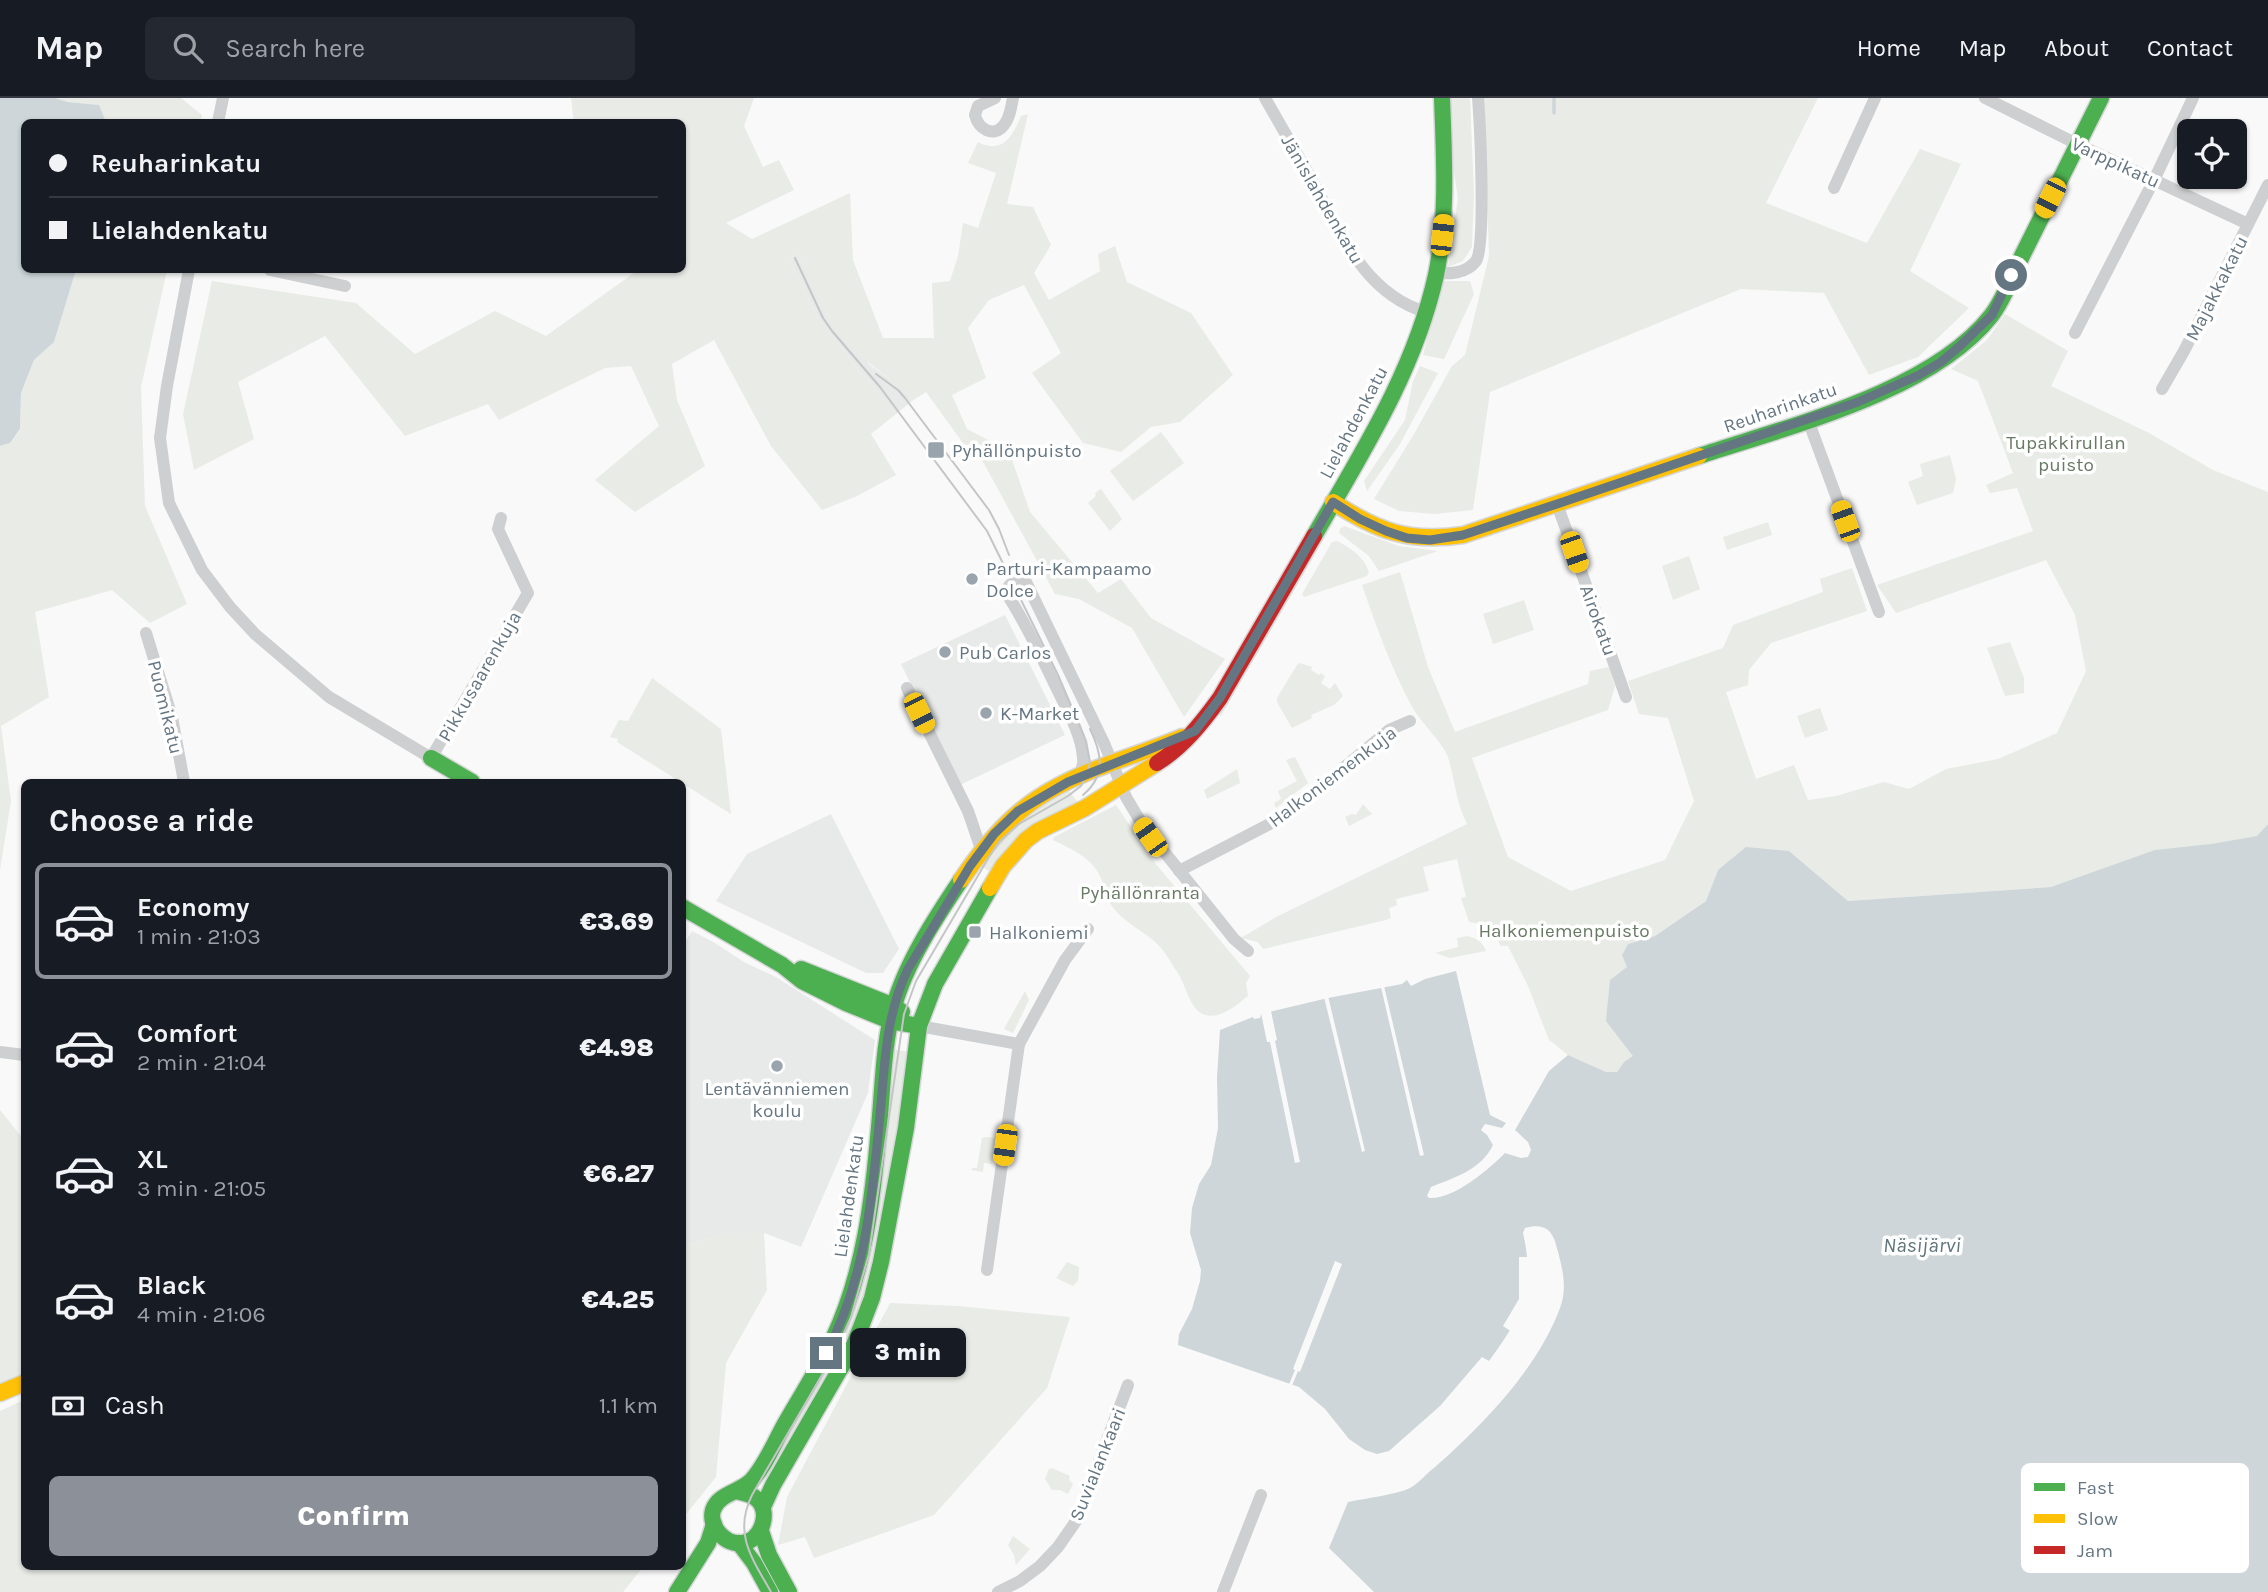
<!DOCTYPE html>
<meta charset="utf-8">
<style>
:root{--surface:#171b24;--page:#242831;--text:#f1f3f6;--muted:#9ea1a6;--line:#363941;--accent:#8c9099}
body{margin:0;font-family:Karla,sans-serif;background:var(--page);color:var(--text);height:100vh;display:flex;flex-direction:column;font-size:26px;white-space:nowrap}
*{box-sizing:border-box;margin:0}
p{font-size:23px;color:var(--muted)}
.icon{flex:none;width:38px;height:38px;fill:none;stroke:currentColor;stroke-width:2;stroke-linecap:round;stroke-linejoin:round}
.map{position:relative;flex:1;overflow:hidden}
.drawer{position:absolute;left:21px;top:681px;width:665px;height:791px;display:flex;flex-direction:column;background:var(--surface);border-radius:10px;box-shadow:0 2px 5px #0004}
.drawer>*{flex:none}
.guide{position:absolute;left:21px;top:21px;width:665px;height:154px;border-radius:10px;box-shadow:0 2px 5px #0004;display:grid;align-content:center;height:154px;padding:0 28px;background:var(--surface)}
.tools{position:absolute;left:2177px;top:21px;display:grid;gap:14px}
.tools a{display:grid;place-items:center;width:70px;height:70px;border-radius:10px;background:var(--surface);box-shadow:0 2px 5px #0004;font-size:35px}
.end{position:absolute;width:32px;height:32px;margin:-16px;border:9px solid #657683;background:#fff;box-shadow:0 0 0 4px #fff}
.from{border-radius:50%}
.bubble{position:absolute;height:49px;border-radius:10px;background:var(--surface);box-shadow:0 2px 5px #0004;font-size:23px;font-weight:800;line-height:49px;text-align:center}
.car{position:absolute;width:21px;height:42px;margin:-21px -10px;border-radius:9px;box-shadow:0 0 5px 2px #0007;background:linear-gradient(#f5c518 24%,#345 0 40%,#f5c518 0 76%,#345 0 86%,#f5c518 0)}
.guide b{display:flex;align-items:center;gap:24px;height:66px;font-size:26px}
.guide b+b{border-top:2px solid var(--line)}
.guide i{width:18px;height:18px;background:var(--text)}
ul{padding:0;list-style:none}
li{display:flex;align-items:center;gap:21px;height:116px;margin:0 14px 10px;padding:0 14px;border:4px solid transparent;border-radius:10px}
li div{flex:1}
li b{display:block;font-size:26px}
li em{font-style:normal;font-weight:800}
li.current{border-color:var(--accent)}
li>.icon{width:63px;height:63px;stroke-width:1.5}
h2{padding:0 28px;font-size:32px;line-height:84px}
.pay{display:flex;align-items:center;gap:18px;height:77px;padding:0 28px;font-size:26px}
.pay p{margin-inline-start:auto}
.action{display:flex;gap:14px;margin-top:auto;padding:14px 28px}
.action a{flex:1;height:80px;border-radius:10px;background:var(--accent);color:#fff;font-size:28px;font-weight:800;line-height:80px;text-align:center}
header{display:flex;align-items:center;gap:42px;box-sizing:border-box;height:98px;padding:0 35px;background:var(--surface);border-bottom:2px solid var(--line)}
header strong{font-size:33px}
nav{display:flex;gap:38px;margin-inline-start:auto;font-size:24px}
.search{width:490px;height:63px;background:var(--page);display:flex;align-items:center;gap:18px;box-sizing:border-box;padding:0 24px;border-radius:10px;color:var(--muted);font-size:26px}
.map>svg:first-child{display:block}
</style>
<header>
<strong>Map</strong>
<div class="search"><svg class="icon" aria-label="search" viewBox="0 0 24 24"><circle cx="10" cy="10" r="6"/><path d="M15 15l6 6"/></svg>Search here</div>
<nav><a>Home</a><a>Map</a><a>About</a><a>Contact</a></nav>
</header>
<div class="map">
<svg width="2268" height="1494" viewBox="0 0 2268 1494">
<rect width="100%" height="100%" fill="#f9f9f9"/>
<!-- built -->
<g fill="#e8e9e9">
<polygon points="798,156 826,214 870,267 900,289 912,303 896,316 829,235 817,218 789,160"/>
<polygon points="1005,517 1065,637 960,687 901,566"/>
<polygon points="831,716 899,851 883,875 866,875 716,803 747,756"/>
<polygon points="692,833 715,845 744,864 776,879 875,942 868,995 801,1149 764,1135 727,1135 683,1149 682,849"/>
</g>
<!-- green -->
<g fill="#e8ebe6">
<polygon points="55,0 181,0 202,17 200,24 106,24 98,7 68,4"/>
<path d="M571,0H754L744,28L763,69L779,62L794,92L726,125L752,141L850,95L853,162L883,240H934L932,185L950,183L958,158L963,125L978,130L996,75L968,65L978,44C1002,57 1013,38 1021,18L1028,16L1007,106L1033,109L1051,147L1034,175L1049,202L1100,173L1098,156L1115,148L1127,184L1191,215L1233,277L1180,324L1151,329L1121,354L1083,345L1032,275L1061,255L1024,187L989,202L968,230L986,280L952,297L967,331L1009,353L1030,414L1098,495L1121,481L1151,520L1225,561L1184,619L1132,530L1079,501L1055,496L975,349L968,352L926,294L912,303C891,277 858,262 837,234C819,212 811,181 798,156L789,160L817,218L829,235L896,316L871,336L896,377L855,399L822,412L771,348L714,242L672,266L677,302L705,368L635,414L595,382L659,328L631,268L605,270L499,322L488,306L405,338L325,238L238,284L254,341L194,372L183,316L212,183L356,205L415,256L495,213L546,238L638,172H682V24H574Z"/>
<polygon points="1449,0 1470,0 1474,94 1472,149 1463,163 1448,169 1458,100 1452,61"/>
<polygon points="1484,0 1818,0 1766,105 1867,145 1920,51 1961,66 1910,173 1969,210 1918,259 1869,277 1824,195 1741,191 1490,294 1473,412 1435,416 1399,413 1374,401 1414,336 1452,268 1465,257 1489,158"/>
<polygon points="76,172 167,172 141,289 145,408 187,506 150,525 112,492 35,514 49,599 1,628 11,703 0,772 0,348 10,345 20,332 21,295 34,262 54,244"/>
<polygon points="1442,183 1470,183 1474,196 1444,261 1423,257"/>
<path d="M2005,216L2068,253L2051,288L2149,335L2213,372L2268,394V726L2258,738L2211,746L2091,776L2051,789L1848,803L1789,753L1718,772L1706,803L1655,838L1628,846L1622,857L1628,869L1634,958L1624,964L1617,974H1606L1568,957L1549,942L1528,888L1508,848H1501C1493,833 1486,826 1469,824L1461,800L1466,799L1457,761L1423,769L1429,793L1396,801L1397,807L1389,810L1391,820L1386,822L1263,851L1258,844L1241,840L1276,819L1467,726C1456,705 1455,682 1448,659C1444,646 1419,623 1411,607C1391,569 1376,528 1362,487L1400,474L1428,569L1455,634L1588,586L1590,573L1609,569L1615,588L1608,612L1472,660L1508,759L1571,793L1665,762L1694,703L1668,620L1639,616L1628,583L1723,550L1733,527L1823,494L1820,481L1852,470L1867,513L1771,545L1749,572L1748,587L1726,594L1756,681L1794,667L1808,702L1836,698L1884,684L1909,691L1946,671L1998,661L2057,635L2086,573L2075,517L2046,462L1896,515L1877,487L2033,433L2017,390L1990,395L1986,387L2013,375L1978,283L1951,271L1987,242Z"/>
<polygon points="1420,268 1438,275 1400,346 1367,393 1364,383 1405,322 1413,283"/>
<polygon points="1161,334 1184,365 1133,403 1110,373"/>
<polygon points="1950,357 1956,381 1953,395 1917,407 1908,384 1923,378 1920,366"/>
<polygon points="1101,391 1122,421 1110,433 1088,405 1096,398 1095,395"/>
<polygon points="1334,424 1228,606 1221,618 1218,615 1329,427"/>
<polygon points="1768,424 1772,437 1727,452 1723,439"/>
<polygon points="1344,428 1399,448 1438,453 1379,473 1369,458 1339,435 1340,431"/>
<path d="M1337,443C1351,450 1364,459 1369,474L1367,478L1304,499L1302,496L1332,444Z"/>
<polygon points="1689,458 1700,491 1673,502 1662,468"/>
<polygon points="1524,502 1534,532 1493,546 1483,516"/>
<polygon points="2010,544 2024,580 2024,595 2005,598 1987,550"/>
<polygon points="1300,565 1312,569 1311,572 1319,577 1321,575 1325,578 1321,585 1330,591 1335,585 1343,598 1334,607 1311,617 1312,620 1292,630 1277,604 1277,600 1297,567"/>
<polygon points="652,580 721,631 731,716 617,644 618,641 610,639 619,622 628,623"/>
<polygon points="1820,610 1828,632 1805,640 1797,618"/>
<polygon points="1295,659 1308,685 1276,710 1274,705 1281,701 1278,693 1297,683 1286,662"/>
<polygon points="1237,671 1240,685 1207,701 1204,692"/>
<polygon points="1067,690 1080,707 994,776 976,765 993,744"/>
<polygon points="1363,706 1372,716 1349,728 1345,719 1352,716 1356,717"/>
<path d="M1116,707L1155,765L1250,878L1246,885L1248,898C1236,907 1222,921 1205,917C1190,912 1186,888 1179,877C1171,865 1165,852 1153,842C1141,832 1126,825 1115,812C1106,802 1105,789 1100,778C1091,759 1071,751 1053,742L1054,739Z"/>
<path d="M1467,838C1476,840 1483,844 1486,853L1450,860L1435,855L1458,849L1457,840Z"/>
<polygon points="1025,893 1029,902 1013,935 1004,931"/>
<polygon points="891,951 910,954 901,1013 859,1226 771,1383 760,1376 842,1233"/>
<polygon points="0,1012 24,1042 24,1277 0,1288"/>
<polygon points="987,1039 995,1040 992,1066 984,1065 983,1074 971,1072 972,1070 977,1070 982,1040"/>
<polygon points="727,1135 764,1135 767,1192 726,1265 716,1379 683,1420 683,1149"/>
<polygon points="1067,1164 1079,1169 1078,1183 1073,1188 1056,1180"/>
<polygon points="890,1205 958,1208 1070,1219 1047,1290 934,1417 814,1460 805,1439 778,1447 787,1399"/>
<polygon points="24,1302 24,1468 644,1468 623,1494 0,1494 0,1313"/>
<polygon points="1052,1370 1070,1378 1069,1382 1073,1386 1068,1396 1060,1392 1052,1392 1045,1381 1049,1371"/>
<polygon points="1013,1438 1030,1451 1016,1467 1014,1457 1008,1447"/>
</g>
<!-- water -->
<g fill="#ced6d9">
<polygon points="0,0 55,0 68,4 99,7 106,24 24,24 24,172 76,172 54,244 34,262 21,295 20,331 10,345 0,348"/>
<path d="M2268,726V1494H1374L1329,1450L1348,1404C1362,1401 1399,1396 1410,1390C1419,1385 1427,1375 1435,1369C1482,1328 1538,1270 1560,1210C1568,1189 1562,1168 1556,1147C1552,1130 1542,1125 1525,1130L1523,1135C1536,1192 1522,1218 1489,1263L1482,1259L1440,1308L1389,1353L1377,1356L1365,1352L1349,1341L1325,1311L1299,1289L1178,1247L1179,1236L1192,1211L1200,1183L1201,1172L1190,1135L1192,1110L1199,1086L1211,1067L1218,1030L1217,980L1220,932L1253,919L1254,921L1260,920L1261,916L1328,900L1402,886L1407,882L1411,888L1425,881L1456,873L1490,1017L1506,1025L1502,1030L1485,1026L1481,1032L1487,1037L1493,1047C1482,1071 1454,1080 1431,1089L1427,1098L1429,1100C1453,1102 1488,1072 1505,1055L1521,1060L1528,1059L1531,1052L1528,1044L1515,1032L1549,973L1568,957L1606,974H1617L1624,964L1633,958L1606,923L1610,882L1627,869L1622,857L1628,846L1655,838L1706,803L1718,772L1746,749L1789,753L1848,803L2051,789L2155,752L2211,746L2257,738Z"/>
</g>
<!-- pier -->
<g fill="#f9f9f9">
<polygon points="1384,886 1384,888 1424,1057 1420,1058 1381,889"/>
<polygon points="1328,898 1365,1053 1362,1054 1324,899"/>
<polygon points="1271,913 1277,942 1275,943 1300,1064 1295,1065 1270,944 1267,944 1261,915"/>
<polygon points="1519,1159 1530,1159 1531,1195 1526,1211 1512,1234 1503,1228 1519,1201"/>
<polygon points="1335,1163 1342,1166 1300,1274 1298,1273 1291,1290 1288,1289 1295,1272 1293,1271"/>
</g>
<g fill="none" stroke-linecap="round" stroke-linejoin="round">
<!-- stream -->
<polyline stroke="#ced6d9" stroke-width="3.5" points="1554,15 1554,0"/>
<defs>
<g id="fast">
<path d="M1699,358C1789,328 1931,294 1991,218C2004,202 2015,171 2025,152C2050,101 2076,51 2101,0"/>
<path d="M1314,438C1362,355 1415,272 1436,177C1448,119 1444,58 1442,0"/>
<polyline points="431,660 472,684"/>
<polyline points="682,809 782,867 802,883 846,905 890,923 919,928"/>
<polyline points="801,871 894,908 902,914"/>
<path d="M735,1393C744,1395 753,1396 759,1403C770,1417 761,1442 743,1445C726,1448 708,1429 713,1412C718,1396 740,1394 751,1383C766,1367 775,1343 786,1324C802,1296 819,1270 833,1241C864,1175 873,1101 879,1029C883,989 883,947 894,908C906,865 936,819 961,782"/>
<polyline points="763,1409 773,1387 854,1247 872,1200 881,1164 906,1030 919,928 935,886 990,790"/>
<polyline points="761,1433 769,1457 789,1494"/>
<polyline points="739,1445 754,1465 770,1494"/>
<polyline points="677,1494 708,1445 714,1426"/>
</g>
<g id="slow">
<path d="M1333,404C1377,433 1409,445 1463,437L1699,358"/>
<path d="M961,782C982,751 1006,721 1038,700C1081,671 1135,659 1182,639"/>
<polyline points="990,790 1003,768 1026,742 1038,733 1085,710 1157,665"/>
<polyline points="0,1295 24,1285"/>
</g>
<path id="jam" d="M1157,665C1183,649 1202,625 1220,600L1314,438"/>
</defs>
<!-- fast casing -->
<use href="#fast" stroke="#d5d6d7" stroke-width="19"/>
<!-- slow casing -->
<use href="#slow" stroke="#d5d6d7" stroke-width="19"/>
<!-- jam casing -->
<use href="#jam" stroke="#d5d6d7" stroke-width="19"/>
<!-- street -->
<g stroke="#cecfd0" stroke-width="12">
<path d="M995,0L978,8L975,17C978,30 993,41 1004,27C1010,20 1011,9 1013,0"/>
<path d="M1265,0C1281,28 1297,56 1313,84C1341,136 1365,196 1426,214"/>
<polyline points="1985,0 2077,46 2248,126"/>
<polyline points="218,24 223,0"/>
<polyline points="1834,90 1875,0"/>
<polyline points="189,172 167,288 160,340 169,405 202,472 230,509 255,536 329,599 431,660 528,495 498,431 501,420"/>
<polyline points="270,172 345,188"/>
<path d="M1435,175C1449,176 1466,176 1476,163C1486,148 1480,25 1478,0"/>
<polyline points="2075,235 2154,82 2193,0"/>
<polyline points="2162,291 2184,253 2268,87"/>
<polyline points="1808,322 1879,514"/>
<polyline points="1557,406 1626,599"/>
<polyline points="146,535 172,619 184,684"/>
<polyline points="907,590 968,713 981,751"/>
<path d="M1078,679C1082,673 1084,667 1083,659C1081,635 1066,610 1056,589C1041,558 1027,527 1008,498C1006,490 1010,485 1018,482L1026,484L1028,488L1104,645L1126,699L1142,726L1234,841L1248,853"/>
<polyline points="1179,773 1287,717 1389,632 1410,623"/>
<polyline points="919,928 1019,946 1065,862 1088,831"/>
<polyline points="0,954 24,957"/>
<polyline points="987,1172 1019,946"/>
<polyline points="998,1494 1020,1483 1040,1468 1058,1449 1076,1423 1128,1287"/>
<polyline points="1223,1494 1261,1397"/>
</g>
<!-- fast -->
<use href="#fast" stroke="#4caf50" stroke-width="16"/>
<!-- slow -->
<use href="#slow" stroke="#ffc107" stroke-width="16"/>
<!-- jam -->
<use href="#jam" stroke="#c62828" stroke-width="16"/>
<!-- tram -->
<g stroke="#c3c5c6" stroke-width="2">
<polyline points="876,276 898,292 905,300 989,412 999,431 1009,457"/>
<path d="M1083,697C1106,678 1102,655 1090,631"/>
<path d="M771,1494C752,1460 733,1436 752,1397L836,1253L851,1219L869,1156L904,916L916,883L989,759L999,744L1019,726L1068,698L1081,688L1088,673L1090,664L1086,643L1058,577L987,433L880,289L832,233L823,220L795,160"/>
</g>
</g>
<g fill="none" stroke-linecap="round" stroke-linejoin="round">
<!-- route -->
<path stroke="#657683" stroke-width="9" d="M826,1255C867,1180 873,1090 881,1006C885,960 887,914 908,871L970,768L994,736L1018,713L1068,684L1195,633L1220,600L1333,404L1360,421L1386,433L1407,440L1430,442L1463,437L1557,406L1858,304L1919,277L1941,264L1961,247L1992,217L2011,177"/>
</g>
<!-- markers -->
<g fill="#99a4ac" stroke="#fff" stroke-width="2.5">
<rect x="927" y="343" width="18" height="18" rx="3.5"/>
<circle cx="972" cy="481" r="7"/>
<circle cx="945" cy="554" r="7"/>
<circle cx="986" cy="615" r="7"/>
<rect x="968" y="827" width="14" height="14" rx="3.5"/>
<circle cx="777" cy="968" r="7"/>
</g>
<g text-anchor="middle" stroke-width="7" stroke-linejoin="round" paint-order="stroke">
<!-- street labels -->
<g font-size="19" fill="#657683" stroke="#fff">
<text transform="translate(2116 64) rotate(25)" y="7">Varppikatu</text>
<text transform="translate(1323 101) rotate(60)" y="7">Jänislahdenkatu</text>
<text transform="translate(2216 190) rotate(-63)" y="7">Majakkakatu</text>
<text transform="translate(1780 309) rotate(-19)" y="7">Reuharinkatu</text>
<text transform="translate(1353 324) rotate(-62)" y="7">Lielahdenkatu</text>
<text transform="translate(1599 522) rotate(70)" y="7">Airokatu</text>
<text transform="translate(479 578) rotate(-60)" y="7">Pikkusaarenkuja</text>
<text transform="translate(166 609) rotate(76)" y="7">Puomikatu</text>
<text transform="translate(1332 678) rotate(-37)" y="7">Halkoniemenkuja</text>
<text transform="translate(848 1098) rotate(-82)" y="7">Lielahdenkatu</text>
<text transform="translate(1097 1366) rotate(-68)" y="7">Suvialankaari</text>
</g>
<!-- park labels -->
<g font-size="19" fill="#687a64" stroke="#fff">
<text x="2066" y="351">Tupakkirullan<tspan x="2066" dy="22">puisto</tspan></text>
<text x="1140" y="801">Pyhällönranta</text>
<text x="1564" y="839">Halkoniemenpuisto</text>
</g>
<!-- poi labels -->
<g font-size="19" fill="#657683" stroke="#fff" text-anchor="start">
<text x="952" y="359">Pyhällönpuisto</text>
<text x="986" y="477">Parturi-Kampaamo<tspan x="986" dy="22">Dolce</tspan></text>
<text x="959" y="561">Pub Carlos</text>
<text x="1000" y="622">K-Market</text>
<text x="989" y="841">Halkoniemi</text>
<text x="777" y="997" text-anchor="middle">Lentävänniemen<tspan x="777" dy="22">koulu</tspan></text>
</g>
<!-- water labels -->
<g font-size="21" font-style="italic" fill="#60757c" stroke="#fff">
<text x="1922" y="1154">Näsijärvi</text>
</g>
</g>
<!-- legend -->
<rect x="2020" y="1364" width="230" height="112" rx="10" fill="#fff" stroke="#d1d6da" stroke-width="2"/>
<rect x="2034" y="1385" width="31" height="8" fill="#4caf50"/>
<rect x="2034" y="1416" width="31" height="9" fill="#ffc107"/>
<rect x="2034" y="1448" width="31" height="8" fill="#c62828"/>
<g font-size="19" fill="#657683">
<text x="2077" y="1396">Fast</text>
<text x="2077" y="1427">Slow</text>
<text x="2077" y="1459">Jam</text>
</g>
</svg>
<div class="tools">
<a><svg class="icon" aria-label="locate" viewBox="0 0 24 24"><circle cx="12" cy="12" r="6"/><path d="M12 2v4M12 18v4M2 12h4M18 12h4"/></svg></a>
</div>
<i class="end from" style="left:2011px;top:177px"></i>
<i class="end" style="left:826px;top:1255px"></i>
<div class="bubble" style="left:850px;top:1230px;width:116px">3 min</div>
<i class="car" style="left:2050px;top:100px;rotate:207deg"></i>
<i class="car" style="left:1442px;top:137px;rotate:6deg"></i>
<i class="car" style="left:1845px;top:423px;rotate:340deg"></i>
<i class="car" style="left:1574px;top:454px;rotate:161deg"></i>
<i class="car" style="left:919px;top:615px;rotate:154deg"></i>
<i class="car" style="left:1150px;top:739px;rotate:325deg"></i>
<i class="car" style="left:1005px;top:1047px;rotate:188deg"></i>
<div class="guide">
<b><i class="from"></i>Reuharinkatu</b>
<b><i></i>Lielahdenkatu</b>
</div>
<section class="drawer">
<h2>Choose a ride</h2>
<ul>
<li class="current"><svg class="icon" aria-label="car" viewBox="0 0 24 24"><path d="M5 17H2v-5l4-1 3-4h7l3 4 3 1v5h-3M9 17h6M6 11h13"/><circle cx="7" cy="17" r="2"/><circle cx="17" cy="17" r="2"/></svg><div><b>Economy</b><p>1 min · 21:03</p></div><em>€3.69</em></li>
<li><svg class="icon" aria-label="car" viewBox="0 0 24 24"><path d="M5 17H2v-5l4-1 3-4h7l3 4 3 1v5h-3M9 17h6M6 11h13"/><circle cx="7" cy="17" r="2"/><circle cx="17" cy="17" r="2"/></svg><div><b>Comfort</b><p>2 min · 21:04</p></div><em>€4.98</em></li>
<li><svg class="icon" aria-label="car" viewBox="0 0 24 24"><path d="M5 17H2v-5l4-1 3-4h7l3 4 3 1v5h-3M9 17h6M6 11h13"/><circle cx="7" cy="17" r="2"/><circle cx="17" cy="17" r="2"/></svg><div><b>XL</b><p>3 min · 21:05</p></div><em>€6.27</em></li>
<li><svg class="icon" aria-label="car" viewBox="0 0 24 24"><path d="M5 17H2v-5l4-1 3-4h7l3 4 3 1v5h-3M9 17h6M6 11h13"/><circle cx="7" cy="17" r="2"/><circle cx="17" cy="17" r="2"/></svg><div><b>Black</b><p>4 min · 21:06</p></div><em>€4.25</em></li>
</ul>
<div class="pay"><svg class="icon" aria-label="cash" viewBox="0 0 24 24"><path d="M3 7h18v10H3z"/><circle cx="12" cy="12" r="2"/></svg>Cash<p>1.1 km</p></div>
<div class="action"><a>Confirm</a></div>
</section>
</div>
